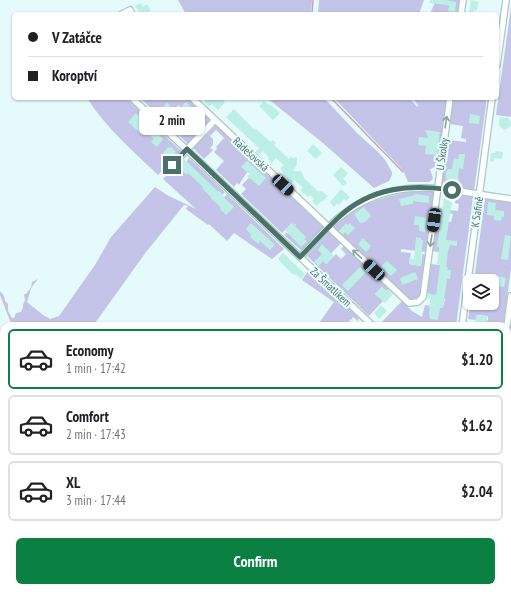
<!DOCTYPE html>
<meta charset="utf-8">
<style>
:root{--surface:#fff;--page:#f6f6f6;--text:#202124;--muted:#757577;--line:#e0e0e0;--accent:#0b8043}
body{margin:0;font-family:"PT Sans Narrow",sans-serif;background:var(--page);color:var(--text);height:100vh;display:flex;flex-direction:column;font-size:15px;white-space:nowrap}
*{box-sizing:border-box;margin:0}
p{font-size:13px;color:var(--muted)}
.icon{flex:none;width:22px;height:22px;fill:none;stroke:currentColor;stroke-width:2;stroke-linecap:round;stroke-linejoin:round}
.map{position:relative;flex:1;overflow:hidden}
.drawer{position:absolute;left:0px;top:322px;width:511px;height:270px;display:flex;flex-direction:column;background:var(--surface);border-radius:12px 12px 0 0;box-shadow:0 1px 3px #0004}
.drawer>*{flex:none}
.banner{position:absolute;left:12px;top:12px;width:487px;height:88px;border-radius:6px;box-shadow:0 1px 3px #0004;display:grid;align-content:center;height:88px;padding:0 16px;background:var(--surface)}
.controls{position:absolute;left:463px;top:274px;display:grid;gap:8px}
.controls a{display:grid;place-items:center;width:36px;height:36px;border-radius:6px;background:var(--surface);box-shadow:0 1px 3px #0004;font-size:20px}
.end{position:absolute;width:18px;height:18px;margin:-9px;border:5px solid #4b726a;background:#fff;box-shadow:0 0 0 2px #fff}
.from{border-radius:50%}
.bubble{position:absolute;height:28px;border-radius:6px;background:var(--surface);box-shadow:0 1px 3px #0004;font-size:13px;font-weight:700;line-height:28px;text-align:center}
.car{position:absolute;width:12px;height:24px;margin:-12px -6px;border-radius:5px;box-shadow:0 0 3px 1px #0007;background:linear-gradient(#222 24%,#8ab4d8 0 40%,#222 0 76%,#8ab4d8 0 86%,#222 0)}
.banner b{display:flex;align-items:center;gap:14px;height:38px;font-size:15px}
.banner b+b{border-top:1px solid var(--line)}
.banner i{width:10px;height:10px;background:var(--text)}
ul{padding:7px 0 0;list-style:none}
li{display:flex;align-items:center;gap:12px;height:60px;margin:0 8px 6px;padding:0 8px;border:2px solid var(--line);border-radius:6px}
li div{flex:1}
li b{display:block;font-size:15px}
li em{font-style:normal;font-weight:700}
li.on{border-color:var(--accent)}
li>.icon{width:36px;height:36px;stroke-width:1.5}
.action{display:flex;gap:8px;margin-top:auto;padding:8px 16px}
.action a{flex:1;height:46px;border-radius:6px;background:var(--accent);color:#fff;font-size:16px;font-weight:700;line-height:46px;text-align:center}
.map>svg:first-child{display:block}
</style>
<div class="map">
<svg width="511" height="592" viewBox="0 0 511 592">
<rect width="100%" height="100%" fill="#e4fafb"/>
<!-- green -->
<g fill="#c4c3e8">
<polygon points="178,0 312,0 311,14 186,14"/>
<polygon points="319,0 424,0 419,14 318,14"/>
<polygon points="436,0 460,0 458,14 430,14"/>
<polygon points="511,7 511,117 496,115"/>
<path d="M87,98H126L181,151L158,175C133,151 106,128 87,98Z"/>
<polygon points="140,98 188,98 211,120 188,144 165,122 180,106 179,105 173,109 167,103 157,114"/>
<polygon points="267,98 324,98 358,134 379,153 385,160 392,172 392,175 389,181 374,188 323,143"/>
<polygon points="334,98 410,98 417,107 418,105 412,98 447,98 438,166 430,169 433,178 432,180 429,182 408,182 404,172 400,167"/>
<polygon points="453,98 487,98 474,191 441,187 448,140 466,142 466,139 461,138 463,126 450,124"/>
<polygon points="216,125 323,227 302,251 284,235 287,232 287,234 297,223 293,226 291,224 282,233 241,194 246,189 242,185 256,170 247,161 242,167 247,172 240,183 239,185 237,183 234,187 216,170 224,161 214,152 217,149 216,147 224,138 216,130 210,136 213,139 213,145 210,148 213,150 204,159 193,148"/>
<polygon points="186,156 187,156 179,164 181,167 180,169 181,170 189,158 225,192 222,195 219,191 211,198 212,199 219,205 225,199 224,197 227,194 284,249 272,259 234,233 227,241 209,224 208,225 186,209 188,206 184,205 146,252 93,326 12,326 0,295 0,291 4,296 5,301 8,304 8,311 12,318 14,318 16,313 21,312 23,307 23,305 25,300 24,294 26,294 31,287 32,282 38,279 31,288 27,302 43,315 50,319 59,316 95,265 111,237 155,187 167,195 196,209 163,179"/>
<path d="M415,191L434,192L426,252L401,249V252L411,253L409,264L421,266L422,254L426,255L420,297L410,300L334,227C357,204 383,196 415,191Z"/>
<path d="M456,195L473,197L456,326H380L379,325L402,301L412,311L422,317L425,305L443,308L445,299C438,298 434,295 427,293L431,264L446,266L447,256L439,252L433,251L439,208L443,209L441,220L451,222L453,214L448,213L449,210L458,211L459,204L455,203Z"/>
<polygon points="485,199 511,202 511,269 503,326 476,326 477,324 485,325 486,321 488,320 488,316 477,315 476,320 468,319 471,303 492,303 492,281 474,281"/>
<polygon points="329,232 341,243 324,261 326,264 336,254 341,259 346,254 341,249 344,246 389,289 386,291 382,287 375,294 383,301 369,316 307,256"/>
<polygon points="308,271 359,318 358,321 353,317 351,320 350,319 349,323 352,326 317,326 334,302 302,280"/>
<polygon points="511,318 511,390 507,394 507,347"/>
<polygon points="511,472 511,514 510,517 507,516 507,476"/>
</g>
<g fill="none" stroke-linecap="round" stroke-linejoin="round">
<!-- stream -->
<g stroke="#d5a0b5" stroke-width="1.5">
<polyline points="312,14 313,0"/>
<polyline points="331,98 403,172"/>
<polyline points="0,357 4,354"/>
<polyline points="507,478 511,474"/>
</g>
</g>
<!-- building -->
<g fill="#bdefe7">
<polygon points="430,0 446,0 456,2 455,12 448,11 449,6 447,5 430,3"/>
<polygon points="471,0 479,2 477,10 474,10 473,14 469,14"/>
<polygon points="141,3 143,7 147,4 151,11 145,14 141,14 135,6"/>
<polygon points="208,98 221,98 225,102 218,110 212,104 209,107 204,102"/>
<polygon points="264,101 269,105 270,104 280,113 273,120 259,106"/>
<polygon points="186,102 203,119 199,123 189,114 184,114 180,108"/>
<polygon points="167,103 173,109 166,117 159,111"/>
<polygon points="234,109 255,130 256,129 267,139 271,142 273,140 276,143 274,145 289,159 291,156 293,158 297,157 297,164 293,171 301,171 304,178 319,192 320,191 323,192 328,196 322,202 321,201 317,206 312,201 314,199 310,195 308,197 300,190 303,188 294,180 291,184 287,181 288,180 280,168 284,165 276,158 272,163 268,159 269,158 263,151 259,155 255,152 259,148 226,117"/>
<polygon points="136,113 163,139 157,147 151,142 154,139 144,129 140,133 128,122"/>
<polygon points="470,114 480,116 479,124 469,123"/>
<polygon points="500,117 508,118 511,122 511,126 504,130 502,128 501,128 499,125"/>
<polygon points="425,130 440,132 437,155 425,154 426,146 418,145 419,137 428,138"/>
<polygon points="313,144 322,153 316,159 307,151"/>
<polygon points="168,147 170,148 171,147 176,152 170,159 163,153"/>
<polygon points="495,151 503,152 502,159 494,158 494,162 490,161 491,153 495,153"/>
<polygon points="459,154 465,154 463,169 459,168 458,178 459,179 457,184 454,185 450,183 451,180 446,179 446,173 448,169 452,169 454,158 458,159"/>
<polygon points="184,159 234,207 226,215 220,209 221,208 202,188 203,187 188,173 187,175 179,168 181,166 179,164"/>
<polygon points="247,161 266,178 259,186 247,176 250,174 241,167"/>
<polygon points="341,167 348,173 343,179 347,183 343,186 333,175"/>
<polygon points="341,189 350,197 346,201 344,199 339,205 337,203 334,207 330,202"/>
<polygon points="415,194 429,196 429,203 413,201 413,204 401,206 399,199 415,195"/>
<polygon points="444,198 450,198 450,202 452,202 446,240 457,241 457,246 450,245 448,252 446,267 448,267 447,270 451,270 450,279 447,279 443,308 440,308 438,320 430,319 430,317 429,317 430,299 427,298 428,293 436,295 440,265 437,264 439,250 439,247 437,247"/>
<polygon points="488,202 496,203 495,210 504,211 504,217 502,217 501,221 494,220 494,216 487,215"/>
<polygon points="364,207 371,216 365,222 360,223 354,214"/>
<polygon points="415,216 426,218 425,232 419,231 419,225 414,225"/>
<polygon points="251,223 275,245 270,250 260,241 258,244 250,237 251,235 246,229"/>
<polygon points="292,223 306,237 304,239 307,241 301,247 285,230"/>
<polygon points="346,223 347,225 349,223 355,228 348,235 345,232 343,235 339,231"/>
<polygon points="505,235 511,236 508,260 501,259"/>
<polygon points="416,237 421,238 421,240 423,240 421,256 421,260 422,260 421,266 409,264 409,258 414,259"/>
<polygon points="363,238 371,246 366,252 358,244"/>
<polygon points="322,244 334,256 326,264 323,261 319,266 314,262 322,254 318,250"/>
<polygon points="283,253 305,274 301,279 296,274 295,275 291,273 278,259"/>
<polygon points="387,261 397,270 391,276 381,267"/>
<polygon points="360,267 366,272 348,291 342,285"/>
<polygon points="415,272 418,279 402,285 400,278"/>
<polygon points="497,276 506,278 504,287 495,286"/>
<polygon points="382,287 386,291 388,289 393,294 385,303 375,294"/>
<polygon points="381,305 387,311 379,319 374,313"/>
<polygon points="476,315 488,316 485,325 475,324"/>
</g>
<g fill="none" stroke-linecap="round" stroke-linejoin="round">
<defs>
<g id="minor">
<polyline points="122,14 130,10 132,14"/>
<polyline points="461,14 463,0"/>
<polyline points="497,65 506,0"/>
<polyline points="132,98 373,326"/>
<polyline points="192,98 409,303 418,302 423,297 450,98"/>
<polyline points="172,165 215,120"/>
<path d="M300,257C313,244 326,227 341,216C397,172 447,191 511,199"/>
<polyline points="462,326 492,98"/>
<polyline points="507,326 511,296"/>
<polyline points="507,399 511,396"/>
<polyline points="507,451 511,456"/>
<polyline points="507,473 511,468"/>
<polyline points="507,518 511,519"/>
</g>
</defs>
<!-- minor casing -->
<use href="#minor" stroke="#a9c9c5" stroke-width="8"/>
<!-- minor -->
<use href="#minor" stroke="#fff" stroke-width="5.5"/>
</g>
<!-- one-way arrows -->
<defs><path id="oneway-shaft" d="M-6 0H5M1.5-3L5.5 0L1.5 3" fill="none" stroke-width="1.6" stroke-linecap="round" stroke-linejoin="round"/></defs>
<g stroke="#8aa39e">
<use href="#oneway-shaft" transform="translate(446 122) rotate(-82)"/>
<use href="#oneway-shaft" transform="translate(431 241) rotate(98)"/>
<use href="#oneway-shaft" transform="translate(357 254) rotate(-137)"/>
</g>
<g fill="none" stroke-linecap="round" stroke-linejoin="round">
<!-- route -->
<path stroke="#4b726a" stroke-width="5" d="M172,165L187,149L300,257C313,244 325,230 339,217C371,187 410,184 452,190"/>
</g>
<g text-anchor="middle" stroke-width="4" stroke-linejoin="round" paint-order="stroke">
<!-- street labels -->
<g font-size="11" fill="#4b726a" stroke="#eafdfe">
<text transform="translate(251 154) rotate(43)" y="4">Radešovská</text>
<text transform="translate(442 154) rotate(-82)" y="4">U Školky</text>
<text transform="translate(477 212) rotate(-82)" y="4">K Safině</text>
<text transform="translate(331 287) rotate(43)" y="4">Za Šmatlíkem</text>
</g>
</g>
</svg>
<div class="controls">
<a><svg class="icon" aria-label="layers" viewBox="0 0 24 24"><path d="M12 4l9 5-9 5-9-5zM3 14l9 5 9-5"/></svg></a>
</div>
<i class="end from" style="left:452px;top:190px"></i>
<i class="end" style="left:172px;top:165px"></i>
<div class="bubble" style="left:139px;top:107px;width:66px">2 min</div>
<i class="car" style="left:283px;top:185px;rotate:133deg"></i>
<i class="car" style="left:434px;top:220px;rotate:188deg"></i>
<i class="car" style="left:374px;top:270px;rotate:313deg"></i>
<div class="banner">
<b><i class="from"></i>V Zatáčce</b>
<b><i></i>Koroptví</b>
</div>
<section class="drawer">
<ul>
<li class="on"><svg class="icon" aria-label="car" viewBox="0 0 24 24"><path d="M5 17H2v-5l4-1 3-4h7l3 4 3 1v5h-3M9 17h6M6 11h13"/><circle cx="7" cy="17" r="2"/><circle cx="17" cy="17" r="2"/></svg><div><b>Economy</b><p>1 min · 17:42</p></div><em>$1.20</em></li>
<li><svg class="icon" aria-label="car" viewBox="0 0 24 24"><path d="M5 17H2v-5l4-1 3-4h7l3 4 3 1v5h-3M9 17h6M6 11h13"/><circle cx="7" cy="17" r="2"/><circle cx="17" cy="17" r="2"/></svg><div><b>Comfort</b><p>2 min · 17:43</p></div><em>$1.62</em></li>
<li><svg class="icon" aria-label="car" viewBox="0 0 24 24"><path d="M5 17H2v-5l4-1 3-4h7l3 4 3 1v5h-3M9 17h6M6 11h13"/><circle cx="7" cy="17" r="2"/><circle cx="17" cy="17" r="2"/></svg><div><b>XL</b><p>3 min · 17:44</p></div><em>$2.04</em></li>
</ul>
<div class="action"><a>Confirm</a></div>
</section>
</div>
